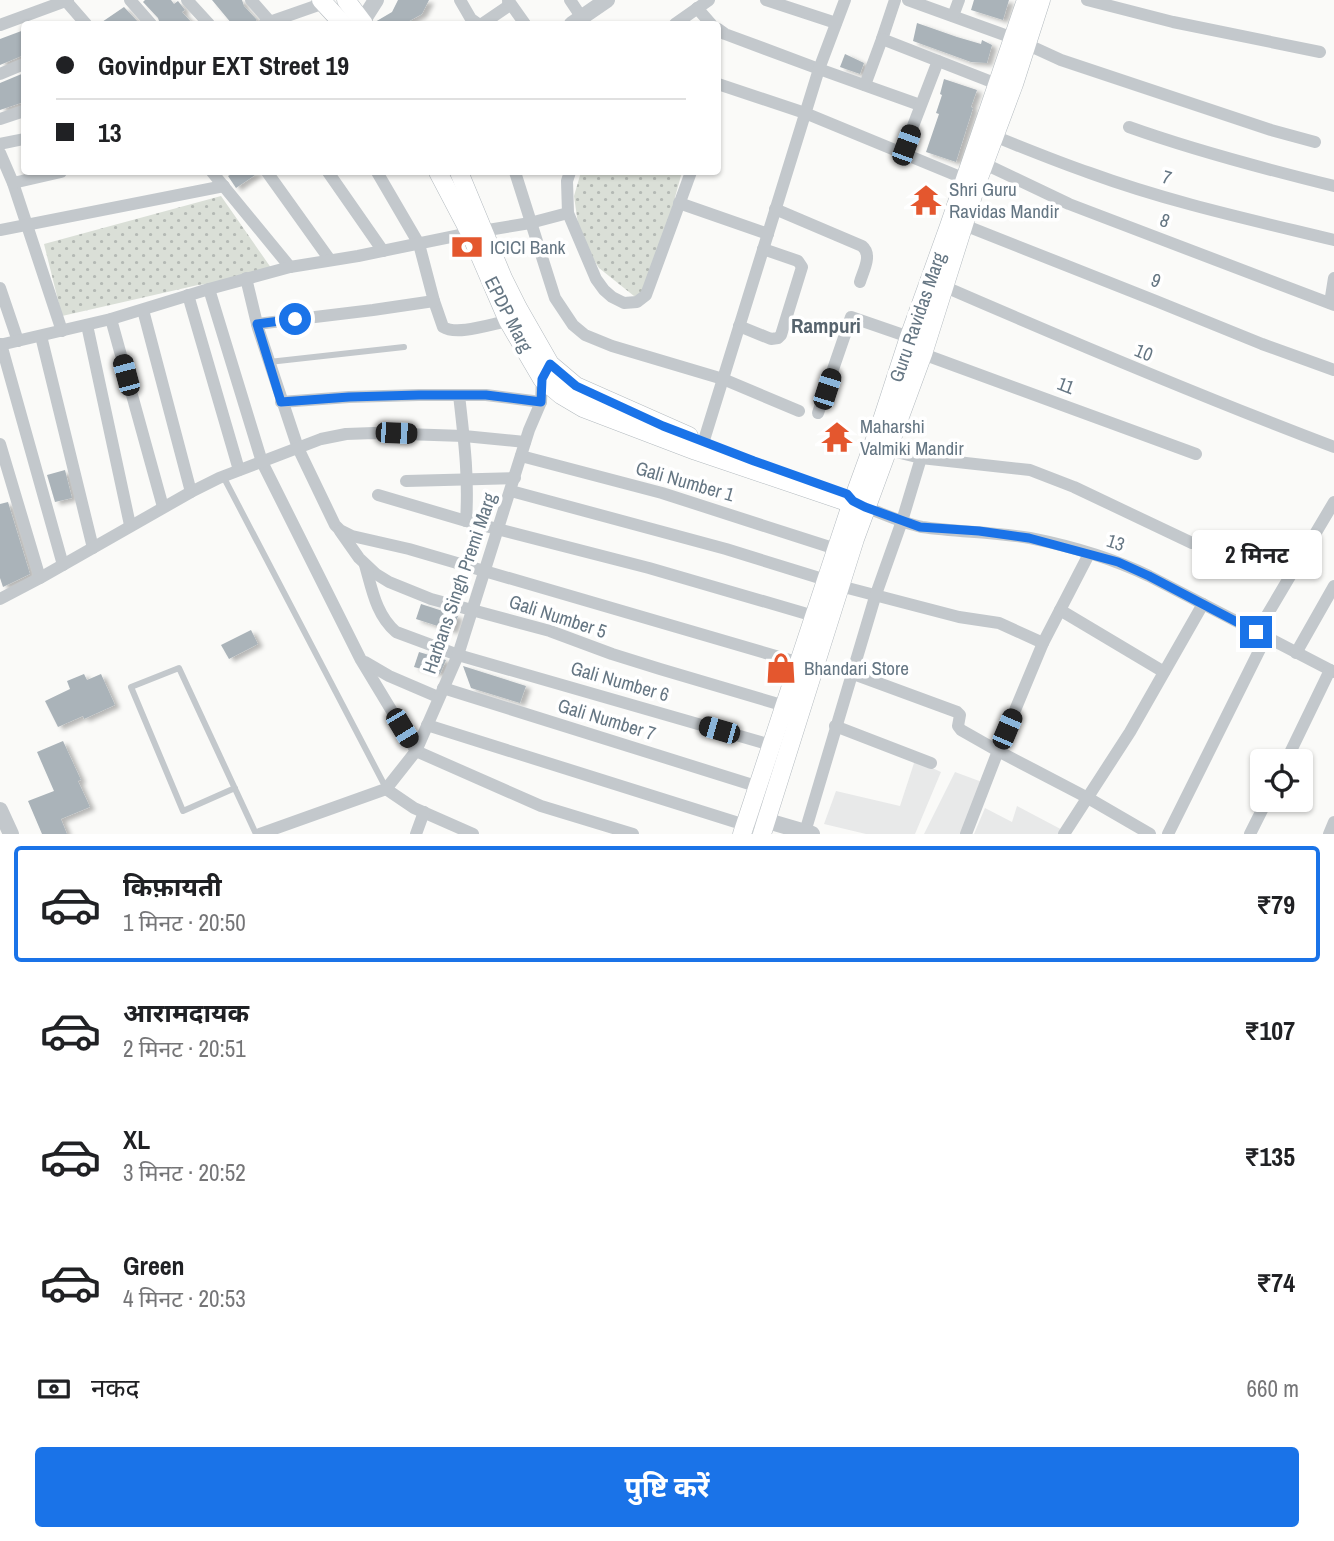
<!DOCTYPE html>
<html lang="hi">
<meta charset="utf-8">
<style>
:root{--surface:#fff;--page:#f6f6f6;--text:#202124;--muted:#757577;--line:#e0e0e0;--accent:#1a73e8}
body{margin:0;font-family:"Archivo Narrow","Noto Sans Devanagari",sans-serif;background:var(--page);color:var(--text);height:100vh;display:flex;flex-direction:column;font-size:26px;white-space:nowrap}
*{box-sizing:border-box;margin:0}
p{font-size:23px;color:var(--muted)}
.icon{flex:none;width:38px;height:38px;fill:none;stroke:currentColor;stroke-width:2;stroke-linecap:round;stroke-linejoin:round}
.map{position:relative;height:834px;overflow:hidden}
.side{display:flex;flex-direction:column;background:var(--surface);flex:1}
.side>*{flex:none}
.hud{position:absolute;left:21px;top:21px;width:700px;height:154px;border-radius:7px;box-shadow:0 2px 5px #0004;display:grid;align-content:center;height:154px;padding:0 35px;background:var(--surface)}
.buttons{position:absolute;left:1250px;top:749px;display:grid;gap:14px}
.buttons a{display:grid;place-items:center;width:63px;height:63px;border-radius:7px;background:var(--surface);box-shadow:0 2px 5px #0004;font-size:35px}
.end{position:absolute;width:32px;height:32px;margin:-16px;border:9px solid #1a73e8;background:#fff;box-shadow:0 0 0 4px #fff}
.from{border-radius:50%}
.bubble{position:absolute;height:49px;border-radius:7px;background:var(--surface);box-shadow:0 2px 5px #0004;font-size:23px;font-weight:700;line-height:49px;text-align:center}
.car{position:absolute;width:21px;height:42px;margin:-21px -10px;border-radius:9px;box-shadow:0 0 5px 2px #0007;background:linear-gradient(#222 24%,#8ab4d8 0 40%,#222 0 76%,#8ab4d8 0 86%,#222 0)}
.hud b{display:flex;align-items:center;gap:24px;height:66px;font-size:26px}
.hud b+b{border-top:2px solid var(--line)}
.hud i{width:18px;height:18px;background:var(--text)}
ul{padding:12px 0 0;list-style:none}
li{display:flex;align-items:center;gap:21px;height:116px;margin:0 14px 10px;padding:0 21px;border:4px solid transparent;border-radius:7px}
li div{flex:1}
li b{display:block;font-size:26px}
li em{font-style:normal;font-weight:700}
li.active{border-color:var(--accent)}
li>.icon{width:63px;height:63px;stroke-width:1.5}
.pay{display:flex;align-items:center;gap:18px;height:77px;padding:0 35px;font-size:26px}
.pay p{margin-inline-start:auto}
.action{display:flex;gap:14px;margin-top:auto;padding:14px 35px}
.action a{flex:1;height:80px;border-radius:7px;background:var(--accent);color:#fff;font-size:28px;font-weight:700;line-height:80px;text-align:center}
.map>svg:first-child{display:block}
</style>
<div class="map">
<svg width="1334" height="834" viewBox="0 0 1334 834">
<defs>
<pattern id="park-dots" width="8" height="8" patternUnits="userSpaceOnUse" patternTransform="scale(1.75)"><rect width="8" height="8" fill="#dadfd7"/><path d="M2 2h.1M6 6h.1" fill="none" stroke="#b4b9b4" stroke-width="1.8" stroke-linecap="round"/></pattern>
<filter id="shadow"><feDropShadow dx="5" dy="3" stdDeviation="2" flood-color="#0004"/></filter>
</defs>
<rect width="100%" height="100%" fill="#fafaf8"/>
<!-- built -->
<g fill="#e8e9e9">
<polygon points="915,760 941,772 915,834 866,834 824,824 836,791 900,806"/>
<polygon points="955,772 982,782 961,834 924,834"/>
<polygon points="1017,806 1070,834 974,834 985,808 1012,822"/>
</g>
<!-- park -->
<g fill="url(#park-dots)">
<polygon points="581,172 682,172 669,219 639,300 599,268 580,238 574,196"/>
<polygon points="221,196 276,275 198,285 62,316 44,244"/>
</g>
<!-- building -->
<g fill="#aab3b9" filter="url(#shadow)">
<polygon points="145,0 171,0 174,4 178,1 185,10 182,12 193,24 160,24 158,18 143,2"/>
<polygon points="212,0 242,0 244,6 257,20 252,24 232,24"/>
<polygon points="398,0 429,0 422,14 404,24 375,24 375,22 392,12"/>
<polygon points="974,0 1009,0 1003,20 971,10"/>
<polygon points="124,7 140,24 99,24"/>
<polygon points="917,23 957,37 981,44 982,40 992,45 987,63 971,62 913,41"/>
<polygon points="24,30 24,55 0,65 0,39"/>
<polygon points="845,54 864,63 860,74 840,67"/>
<polygon points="24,73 24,102 0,110 0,83"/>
<polygon points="944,79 977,90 971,107 973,108 956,162 926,152 939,114 936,113 942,95 940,94"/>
<polygon points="235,172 258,172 258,173 236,188 228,176"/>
<polygon points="65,470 72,498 55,502 47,475"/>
<polygon points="8,502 30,574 3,587 0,578 0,504"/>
<polygon points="421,604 458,616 453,631 416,619"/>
<polygon points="251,630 258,644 229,659 221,645"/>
<polygon points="419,652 446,660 440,674 414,667"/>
<polygon points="463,666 526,686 520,703 471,688"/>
<polygon points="84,674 87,680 101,674 115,705 84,719 83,716 58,727 45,701 70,689 67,681"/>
<polygon points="63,741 81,780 78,781 90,807 61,819 67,834 42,834 28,801 54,791 37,752"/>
</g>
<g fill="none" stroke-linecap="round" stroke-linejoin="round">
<defs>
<g id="secondary">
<polyline points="321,0 343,24"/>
<polyline points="346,0 364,24"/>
<polyline points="438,172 470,233 508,321 542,379 561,395 583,408 696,451 844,501 853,501"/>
<polyline points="459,172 503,278 518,308 550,364 576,386 689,436"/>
<polyline points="742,834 850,508 882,420 909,337 949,226 1026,0"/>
<polyline points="762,834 855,539 923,354 977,183 1014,84 1041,0"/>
</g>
</defs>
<!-- secondary casing -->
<use href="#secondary" stroke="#b3babf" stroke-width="19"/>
<!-- service -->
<g stroke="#c3c8cc" stroke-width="6">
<polyline points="269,362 404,347"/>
<polyline points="223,476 386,788"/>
<polyline points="235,788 183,811 131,687 179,668 256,834"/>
</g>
<!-- minor -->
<g stroke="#c3c8cc" stroke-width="12">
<polyline points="130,0 151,24"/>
<polyline points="187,0 209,24"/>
<polyline points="251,0 272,24"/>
<polyline points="460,0 471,19 478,24 482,24 507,7 509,1"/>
<polyline points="508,0 525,24"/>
<polyline points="570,0 582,18"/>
<polyline points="766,0 836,23"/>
<polyline points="908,0 1013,38 1061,60 1271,130 1315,142"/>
<polyline points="1087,0 1173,22 1320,52"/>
<polyline points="66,1 86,24"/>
<polyline points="697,8 711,24"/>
<polyline points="953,16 959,0"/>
<polyline points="264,24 324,3"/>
<polyline points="675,24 709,0"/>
<polyline points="0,25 68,0"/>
<polyline points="718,29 725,34 819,69 920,105"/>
<polyline points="882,39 895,0"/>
<polyline points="0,74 24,64"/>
<polyline points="718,84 805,113 970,181"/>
<polyline points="865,85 882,39 997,84"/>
<polyline points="0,119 24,111"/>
<path d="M1129,127C1196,151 1265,169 1334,186"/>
<path d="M994,136C1026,149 1058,162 1090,173C1169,202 1252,220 1334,240"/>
<polyline points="0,144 24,139"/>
<polyline points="903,152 938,61"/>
<polyline points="0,153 13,183 62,331"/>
<polyline points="985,164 1069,204 1334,305"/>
<polyline points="212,172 290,267"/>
<polyline points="267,172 330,260"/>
<polyline points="328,172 383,251"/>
<path d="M377,172L419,244L434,301L443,327C457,336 491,324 508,321"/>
<polyline points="515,172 555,298 573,325 585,335 612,346 723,379 799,411"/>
<polyline points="570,172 567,181 568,213 596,279 604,290 612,297 624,303 637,302 646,295 691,172"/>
<polyline points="13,183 61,172"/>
<polyline points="679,203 768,234"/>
<path d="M775,209L862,246C873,255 863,271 860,282"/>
<polyline points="964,225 1156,301 1262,344 1334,370"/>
<polyline points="0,230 224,186"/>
<polyline points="246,278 258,328 298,448 335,525 340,530 352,536 409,549 800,663"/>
<path d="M943,286C1072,342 1202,397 1334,447"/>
<polyline points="0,288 18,341"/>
<polyline points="209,289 262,462 361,660 416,751 541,806 633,834"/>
<polyline points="188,295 239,470"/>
<polyline points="1330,303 1334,278"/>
<polyline points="143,310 191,492"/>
<polyline points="111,319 163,507"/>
<polyline points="257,324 373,310 434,301"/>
<polyline points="87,325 130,525"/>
<polyline points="739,326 771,339 778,338 781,335 802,267 798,261 763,249"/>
<polyline points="41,336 93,548"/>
<polyline points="1,344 63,565"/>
<polyline points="0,345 111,319 209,289 290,267 358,256 470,233 530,223 568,213"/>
<polyline points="923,354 1196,454"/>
<path d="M459,395C464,439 469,477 466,521"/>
<polyline points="281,402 349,397 419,395 486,395 541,402"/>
<polyline points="818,413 851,317 909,337"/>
<polyline points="0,444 40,578"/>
<polyline points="888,450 921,458 1030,470 1074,487 1192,543"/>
<polyline points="700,453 819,69 845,0"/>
<polyline points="521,456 662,493 836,549"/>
<polyline points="406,481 515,478"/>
<polyline points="511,491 726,549 826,580"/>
<polyline points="378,495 466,521 649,568 814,616"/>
<path d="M865,507C884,514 902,523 922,527C957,532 994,532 1030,538C1070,546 1112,558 1149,576L1334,672"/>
<polyline points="340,531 359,558 376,574 389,582 431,599 550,631 612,654 660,669 785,706"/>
<polyline points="1089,554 1043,643 998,751 1088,798 1150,834"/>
<path d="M365,565C372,589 376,615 396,632L458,655L771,745"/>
<polyline points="840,586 959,617 999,623 1043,643"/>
<polyline points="0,599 40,578 191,492 219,478 321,439 346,434 374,433 464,436 525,442"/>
<polyline points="1060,610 1164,672"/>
<polyline points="1257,632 1334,502"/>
<polyline points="1296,653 1334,586"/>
<polyline points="365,662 389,676 438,697"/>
<polyline points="851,673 957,712 960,715 958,726 961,730 998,751 966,834"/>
<polyline points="443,688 759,787"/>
<polyline points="427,725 745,825"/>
<polyline points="835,726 931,763"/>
<polyline points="1286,761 1330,670"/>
<polyline points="386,789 414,808 473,834"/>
<polyline points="805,832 875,597 902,521 921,458"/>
<polyline points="260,834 386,789 416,751 458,655 529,430 541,402 542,379 544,376"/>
<polyline points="416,834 424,812"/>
<polyline points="1064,834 1130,732 1203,604"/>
<polyline points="1168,834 1266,637"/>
<polyline points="1250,834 1267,800"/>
<polyline points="1329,834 1334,822"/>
</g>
<!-- tertiary -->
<g stroke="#c3c8cc" stroke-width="16">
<polyline points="362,22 376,0"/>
<polyline points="572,24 607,0"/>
<polyline points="0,810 11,834"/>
<polyline points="754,817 812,834"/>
</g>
<!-- secondary -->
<use href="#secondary" stroke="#fff" stroke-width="18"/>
</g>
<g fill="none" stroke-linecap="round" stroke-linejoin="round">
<!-- route -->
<polyline stroke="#1a73e8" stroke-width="9" points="295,319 257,324 281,402 349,397 419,395 486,395 541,402 542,379 550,364 576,386 663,426 754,461 847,494 853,501 865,507 920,527 979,531 1029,538 1118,562 1149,576 1256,632"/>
</g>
<!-- icons -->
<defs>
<symbol id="temple-bare" viewBox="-9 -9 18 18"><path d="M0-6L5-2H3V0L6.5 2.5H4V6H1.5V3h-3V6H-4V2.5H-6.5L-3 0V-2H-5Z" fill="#e4572e" stroke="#fff" stroke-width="2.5" paint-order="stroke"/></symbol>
<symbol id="bank-bare" viewBox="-9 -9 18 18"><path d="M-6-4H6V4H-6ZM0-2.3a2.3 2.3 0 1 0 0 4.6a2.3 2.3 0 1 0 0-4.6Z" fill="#e4572e" stroke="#fff" stroke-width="2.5" paint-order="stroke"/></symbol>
<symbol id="shop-bare" viewBox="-9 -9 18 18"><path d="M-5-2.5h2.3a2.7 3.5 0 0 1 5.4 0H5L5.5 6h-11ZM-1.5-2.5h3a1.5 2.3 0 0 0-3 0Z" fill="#e4572e" stroke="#fff" stroke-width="2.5" paint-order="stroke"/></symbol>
</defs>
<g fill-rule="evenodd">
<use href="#temple-bare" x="904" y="178" width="44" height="44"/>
<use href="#bank-bare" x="445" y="225" width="44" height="44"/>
<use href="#temple-bare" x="815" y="415" width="44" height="44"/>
<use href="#shop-bare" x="759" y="646" width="44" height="44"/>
</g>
<g text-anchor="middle" stroke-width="7" stroke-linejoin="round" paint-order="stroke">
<!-- street labels -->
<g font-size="19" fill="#657683" stroke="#fff">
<text transform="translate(1167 177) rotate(16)" y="7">7</text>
<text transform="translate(1165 220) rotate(21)" y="7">8</text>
<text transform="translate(1156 280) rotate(21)" y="7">9</text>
<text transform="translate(509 314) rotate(63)" y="7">EPDP Marg</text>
<text transform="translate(917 317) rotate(-71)" y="7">Guru Ravidas Marg</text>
<text transform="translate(1144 352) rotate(22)" y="7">10</text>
<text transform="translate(1066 385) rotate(20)" y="7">11</text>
<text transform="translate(685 481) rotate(16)" y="7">Gali Number 1</text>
<text transform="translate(1116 542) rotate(18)" y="7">13</text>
<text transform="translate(459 583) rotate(-71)" y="7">Harbans Singh Premi Marg</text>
<text transform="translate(558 616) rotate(18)" y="7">Gali Number 5</text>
<text transform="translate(620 681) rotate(16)" y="7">Gali Number 6</text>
<text transform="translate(607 719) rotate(17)" y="7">Gali Number 7</text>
</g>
<!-- poi labels -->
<g font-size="19" fill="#657683" stroke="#fff" text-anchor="start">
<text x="949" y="196">Shri Guru<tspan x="949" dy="22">Ravidas Mandir</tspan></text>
<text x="490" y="254">ICICI Bank</text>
<text x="860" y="433">Maharshi<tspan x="860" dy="22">Valmiki Mandir</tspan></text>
<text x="804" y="675">Bhandari Store</text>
</g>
<!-- neighbourhood labels -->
<g font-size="21" font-weight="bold" fill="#57646e" stroke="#fff">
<text x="826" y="333">Rampuri</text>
</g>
</g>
</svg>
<div class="buttons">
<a><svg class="icon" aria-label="locate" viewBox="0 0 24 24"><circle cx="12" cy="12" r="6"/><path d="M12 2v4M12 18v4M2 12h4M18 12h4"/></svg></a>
</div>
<i class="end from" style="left:295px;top:319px"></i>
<i class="end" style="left:1256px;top:632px"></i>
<div class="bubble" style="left:1192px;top:530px;width:130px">2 मिनट</div>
<i class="car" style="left:906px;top:145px;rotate:20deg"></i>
<i class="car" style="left:126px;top:375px;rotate:345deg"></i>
<i class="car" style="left:827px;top:389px;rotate:18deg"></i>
<i class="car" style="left:396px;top:433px;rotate:92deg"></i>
<i class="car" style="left:402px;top:728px;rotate:149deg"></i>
<i class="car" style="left:1007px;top:729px;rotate:23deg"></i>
<i class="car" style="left:719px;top:730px;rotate:286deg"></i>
<div class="hud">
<b><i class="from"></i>Govindpur EXT Street 19</b>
<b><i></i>13</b>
</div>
</div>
<section class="side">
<ul>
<li class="active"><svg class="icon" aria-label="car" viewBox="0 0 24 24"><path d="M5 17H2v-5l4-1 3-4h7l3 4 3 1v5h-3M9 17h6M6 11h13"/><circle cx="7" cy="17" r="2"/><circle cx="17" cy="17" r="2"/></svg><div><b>किफ़ायती</b><p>1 मिनट · 20:50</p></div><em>₹79</em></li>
<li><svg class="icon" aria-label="car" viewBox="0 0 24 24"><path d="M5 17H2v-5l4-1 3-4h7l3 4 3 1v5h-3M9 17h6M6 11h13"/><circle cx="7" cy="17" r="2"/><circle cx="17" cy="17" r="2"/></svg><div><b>आरामदायक</b><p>2 मिनट · 20:51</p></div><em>₹107</em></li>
<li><svg class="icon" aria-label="car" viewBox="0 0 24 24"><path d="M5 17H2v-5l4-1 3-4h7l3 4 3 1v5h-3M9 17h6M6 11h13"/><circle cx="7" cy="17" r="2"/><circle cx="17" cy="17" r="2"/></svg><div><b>XL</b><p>3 मिनट · 20:52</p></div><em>₹135</em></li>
<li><svg class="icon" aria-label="car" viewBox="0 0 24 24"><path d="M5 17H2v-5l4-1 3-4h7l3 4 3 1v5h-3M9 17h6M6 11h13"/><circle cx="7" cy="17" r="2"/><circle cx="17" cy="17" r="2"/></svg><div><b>Green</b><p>4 मिनट · 20:53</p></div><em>₹74</em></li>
</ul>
<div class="pay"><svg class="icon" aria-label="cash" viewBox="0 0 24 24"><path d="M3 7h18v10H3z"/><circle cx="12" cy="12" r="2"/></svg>नकद<p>660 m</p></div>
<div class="action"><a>पुष्टि करें</a></div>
</section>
